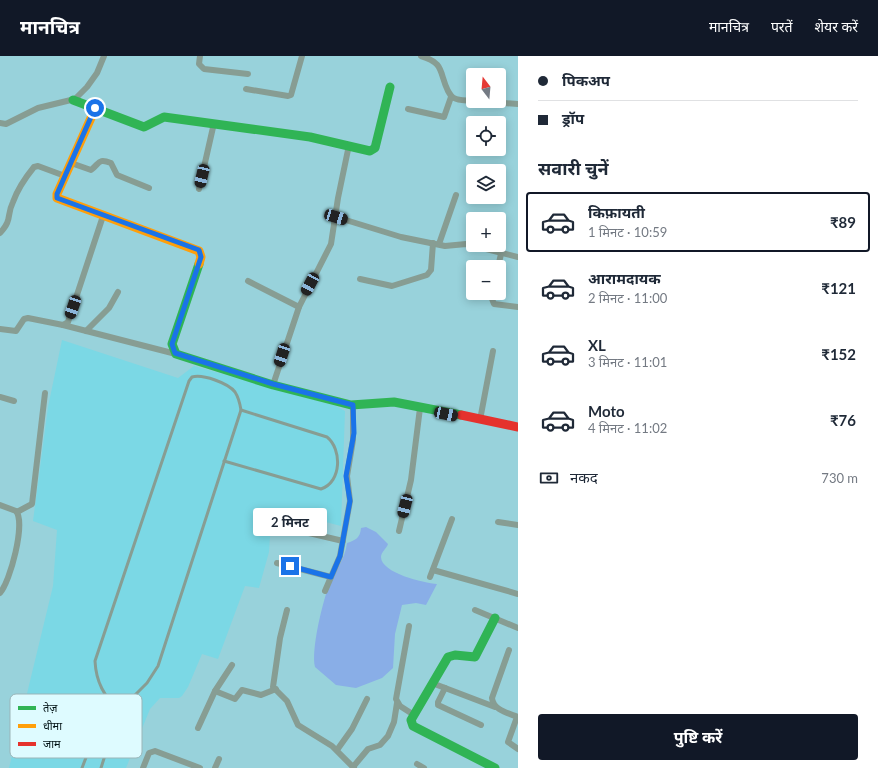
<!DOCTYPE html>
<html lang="hi">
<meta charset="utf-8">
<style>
:root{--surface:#fff;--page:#f6f6f7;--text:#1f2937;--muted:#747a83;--line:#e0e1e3;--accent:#111827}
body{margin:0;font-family:Lato,"Noto Sans Devanagari",sans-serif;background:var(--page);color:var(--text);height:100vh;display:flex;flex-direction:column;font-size:15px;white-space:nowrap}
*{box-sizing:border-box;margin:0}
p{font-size:13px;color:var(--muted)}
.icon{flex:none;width:22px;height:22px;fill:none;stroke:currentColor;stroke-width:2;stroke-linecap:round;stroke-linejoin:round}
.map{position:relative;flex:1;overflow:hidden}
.drawer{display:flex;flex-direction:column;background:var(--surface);width:360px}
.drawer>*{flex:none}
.hud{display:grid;align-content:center;height:88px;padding:0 20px;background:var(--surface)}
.needle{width:26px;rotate:344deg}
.fabs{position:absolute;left:466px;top:12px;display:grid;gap:8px}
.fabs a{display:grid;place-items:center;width:40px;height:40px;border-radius:4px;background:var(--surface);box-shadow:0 2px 10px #0003;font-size:20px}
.end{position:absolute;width:18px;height:18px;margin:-9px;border:5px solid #1a73e8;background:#fff;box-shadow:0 0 0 2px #fff}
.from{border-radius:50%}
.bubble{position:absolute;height:28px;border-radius:4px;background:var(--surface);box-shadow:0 2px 10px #0003;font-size:13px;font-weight:700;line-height:28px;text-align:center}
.car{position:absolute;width:12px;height:24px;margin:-12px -6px;border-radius:5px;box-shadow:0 0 3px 1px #0007;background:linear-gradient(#222 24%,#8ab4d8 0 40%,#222 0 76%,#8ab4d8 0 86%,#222 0)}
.hud b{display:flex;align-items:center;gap:14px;height:38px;font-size:15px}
.hud b+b{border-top:1px solid var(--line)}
.hud i{width:10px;height:10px;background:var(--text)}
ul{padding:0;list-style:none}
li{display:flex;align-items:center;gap:12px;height:60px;margin:0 8px 6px;padding:0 12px;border:2px solid transparent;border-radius:4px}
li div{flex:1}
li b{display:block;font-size:15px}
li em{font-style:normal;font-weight:700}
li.active{border-color:var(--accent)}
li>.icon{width:36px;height:36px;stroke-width:1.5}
h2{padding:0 20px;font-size:18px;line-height:48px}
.pay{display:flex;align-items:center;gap:10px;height:44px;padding:0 20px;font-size:15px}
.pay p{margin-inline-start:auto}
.button{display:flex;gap:8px;margin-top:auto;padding:8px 20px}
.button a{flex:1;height:46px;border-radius:4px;background:var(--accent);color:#fff;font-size:16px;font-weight:700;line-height:46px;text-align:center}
header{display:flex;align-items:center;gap:24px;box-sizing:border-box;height:56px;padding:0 20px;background:var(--accent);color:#fff}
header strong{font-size:19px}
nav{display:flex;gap:22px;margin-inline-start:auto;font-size:14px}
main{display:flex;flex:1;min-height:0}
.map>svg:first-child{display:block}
</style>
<header>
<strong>मानचित्र</strong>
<nav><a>मानचित्र</a><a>परतें</a><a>शेयर करें</a></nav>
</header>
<main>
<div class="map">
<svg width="518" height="712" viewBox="0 0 518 712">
<rect width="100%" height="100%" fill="#98d2db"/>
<!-- built -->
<polygon fill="#7bd8e5" points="62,284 178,322 194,310 336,350 345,355 341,470 272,452 269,496 259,532 245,530 218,603 202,598 188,631 182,640 179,642 160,642 150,653 126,712 9,712 53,530 57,474 33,465 48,351"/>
<!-- water -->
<path fill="#89aee7" d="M366,471L376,476L388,488C387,492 381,496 381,501C381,517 424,527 437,528L426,549L416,547L402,549L395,578L393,612L382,622L356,632L336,629L315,611C311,594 322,549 328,532C334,516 345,504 347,487C356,484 360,482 361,472Z"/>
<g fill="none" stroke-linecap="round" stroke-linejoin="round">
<!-- lane -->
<g stroke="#879d93" stroke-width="3">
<path d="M224,405L321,433C342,426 342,393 327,381L241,354"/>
<polyline points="82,712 108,644"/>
<path d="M101,712L119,655L147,627L158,610L241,354C240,348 239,342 235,336C228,327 203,318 192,321L189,325L95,605C96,626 104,640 119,655"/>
</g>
<!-- street -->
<g stroke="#879d93" stroke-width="6">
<polyline points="200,0 199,8 204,13 248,18"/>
<path d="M421,0C445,7 439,17 448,35C450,38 451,41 454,42C459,45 467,44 473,45"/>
<polyline points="246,33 288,40 291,39 302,0"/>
<polyline points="478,45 518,48"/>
<polyline points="408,53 444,61 451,41"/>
<polyline points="0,67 6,68 38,52 75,43 87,31 97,17 104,0"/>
<path d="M71,107L91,114C100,107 98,102 111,107L117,119L149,132"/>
<polyline points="199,133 214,67"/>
<polyline points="336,161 401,181 445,190 466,188 518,201"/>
<path d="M0,177C13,163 6,160 13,146C18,132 25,122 34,111L38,110L65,120"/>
<polyline points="439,188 456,139"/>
<polyline points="498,211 501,198"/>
<polyline points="360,223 392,230 427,219 431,214 433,187"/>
<polyline points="248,225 299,251"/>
<polyline points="493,237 492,243 494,248 518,251"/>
<polyline points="63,269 176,298"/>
<polyline points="0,273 16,275 24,263 28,262 63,269 68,266 103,160"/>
<polyline points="86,275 109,252 118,236"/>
<polyline points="273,329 299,251 331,188 338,142 349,89"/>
<polyline points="0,341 14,345"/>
<polyline points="480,364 493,295"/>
<path d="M0,449L16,455C26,467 10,526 0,537"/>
<polyline points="17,456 32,448 45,337"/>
<polyline points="498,466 518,469"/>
<polyline points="275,469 343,485"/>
<polyline points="399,475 411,424 420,352"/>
<polyline points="277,507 331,521"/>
<polyline points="433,514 518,538"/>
<polyline points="430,521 452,463"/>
<polyline points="325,535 340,500 350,445 347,420 353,384 353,349"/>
<polyline points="287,554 280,582 273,631 287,645 298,669 332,690 354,712"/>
<polyline points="475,554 518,572"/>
<polyline points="409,570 396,643 400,650 414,659"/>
<path d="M509,594L492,642C493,654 508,657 518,661"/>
<polyline points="432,627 495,651"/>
<polyline points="445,632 438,646 438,649 481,669"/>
<polyline points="215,635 235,643 242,634 261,639 276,633"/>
<polyline points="517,661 508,686 518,693"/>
<polyline points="198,672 215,635 232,609"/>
<polyline points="337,694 352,673 367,643"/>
<polyline points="417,708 424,712"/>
<polyline points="353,711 368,693 380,689 388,680 394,666 397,647"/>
<polyline points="143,712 149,697 155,695 200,712"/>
<polyline points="215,712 219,703"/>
</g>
<!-- fast -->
<g stroke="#30b455" stroke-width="9">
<polyline points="73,44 144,71 164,61 310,81 370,95 375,92 390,31"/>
<polyline points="199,208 172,288 176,298 273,329 351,349 394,346 461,359"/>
<polyline points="495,562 475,601 455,599 448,601 411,664 413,670 495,712"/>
</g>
<!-- slow -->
<polyline stroke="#ff9f0a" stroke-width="9" points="95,53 57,138 57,142 199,195 201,201 199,208"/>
<!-- jam -->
<polyline stroke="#e5322d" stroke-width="9" points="461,359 518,371"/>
</g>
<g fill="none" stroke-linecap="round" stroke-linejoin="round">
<!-- route -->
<polyline stroke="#1a73e8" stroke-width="5" points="95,52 57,138 57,142 199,194 201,201 172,288 175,297 273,328 353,349 354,377 346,420 350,445 340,500 331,521 290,510"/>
</g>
<!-- legend -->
<rect x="10" y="638" width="132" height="64" rx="6" fill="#defbff" stroke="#9bb5b8" stroke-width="1"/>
<rect x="18" y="650" width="18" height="4" fill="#30b455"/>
<rect x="18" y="668" width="18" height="4" fill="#ff9f0a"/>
<rect x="18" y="686" width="18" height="4" fill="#e5322d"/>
<g font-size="11" fill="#001114">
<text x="43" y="656">तेज़</text>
<text x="43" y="674">धीमा</text>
<text x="43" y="692">जाम</text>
</g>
</svg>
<div class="fabs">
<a><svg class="needle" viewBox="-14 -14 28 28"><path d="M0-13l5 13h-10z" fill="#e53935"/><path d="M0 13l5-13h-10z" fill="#747a83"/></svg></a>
<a><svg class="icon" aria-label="locate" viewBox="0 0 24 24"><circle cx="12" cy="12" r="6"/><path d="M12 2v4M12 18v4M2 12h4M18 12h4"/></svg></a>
<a><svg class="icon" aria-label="layers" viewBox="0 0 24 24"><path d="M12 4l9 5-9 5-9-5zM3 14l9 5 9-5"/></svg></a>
<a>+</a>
<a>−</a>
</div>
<i class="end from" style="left:95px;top:52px"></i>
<i class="end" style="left:290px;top:510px"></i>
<div class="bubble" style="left:253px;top:452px;width:74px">2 मिनट</div>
<i class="car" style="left:202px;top:120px;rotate:193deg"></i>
<i class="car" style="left:336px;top:161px;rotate:107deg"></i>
<i class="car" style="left:310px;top:228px;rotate:208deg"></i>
<i class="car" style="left:73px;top:251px;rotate:199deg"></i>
<i class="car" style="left:282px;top:299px;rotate:198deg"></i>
<i class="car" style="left:446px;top:358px;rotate:102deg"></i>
<i class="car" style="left:405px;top:450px;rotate:194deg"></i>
</div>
<section class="drawer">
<div class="hud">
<b><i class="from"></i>पिकअप</b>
<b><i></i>ड्रॉप</b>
</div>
<h2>सवारी चुनें</h2>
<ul>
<li class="active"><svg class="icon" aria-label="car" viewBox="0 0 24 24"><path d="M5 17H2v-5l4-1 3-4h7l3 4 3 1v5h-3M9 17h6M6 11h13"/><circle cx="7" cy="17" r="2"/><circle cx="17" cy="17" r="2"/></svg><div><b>किफ़ायती</b><p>1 मिनट · 10:59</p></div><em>₹89</em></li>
<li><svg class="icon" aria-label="car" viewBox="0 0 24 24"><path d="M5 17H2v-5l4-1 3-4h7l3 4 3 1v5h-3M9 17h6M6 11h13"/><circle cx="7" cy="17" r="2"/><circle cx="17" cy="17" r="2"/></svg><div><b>आरामदायक</b><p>2 मिनट · 11:00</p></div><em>₹121</em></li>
<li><svg class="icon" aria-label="car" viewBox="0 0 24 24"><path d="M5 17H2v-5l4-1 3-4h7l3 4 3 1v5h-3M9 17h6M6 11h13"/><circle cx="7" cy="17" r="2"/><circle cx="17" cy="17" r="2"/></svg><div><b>XL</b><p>3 मिनट · 11:01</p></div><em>₹152</em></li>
<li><svg class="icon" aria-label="car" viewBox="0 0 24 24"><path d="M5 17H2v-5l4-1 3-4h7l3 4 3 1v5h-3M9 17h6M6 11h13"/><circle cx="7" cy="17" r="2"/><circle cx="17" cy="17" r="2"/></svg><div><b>Moto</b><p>4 मिनट · 11:02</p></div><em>₹76</em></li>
</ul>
<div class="pay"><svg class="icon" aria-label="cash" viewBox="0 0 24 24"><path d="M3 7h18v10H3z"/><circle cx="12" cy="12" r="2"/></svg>नकद<p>730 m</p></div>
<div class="button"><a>पुष्टि करें</a></div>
</section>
</main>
